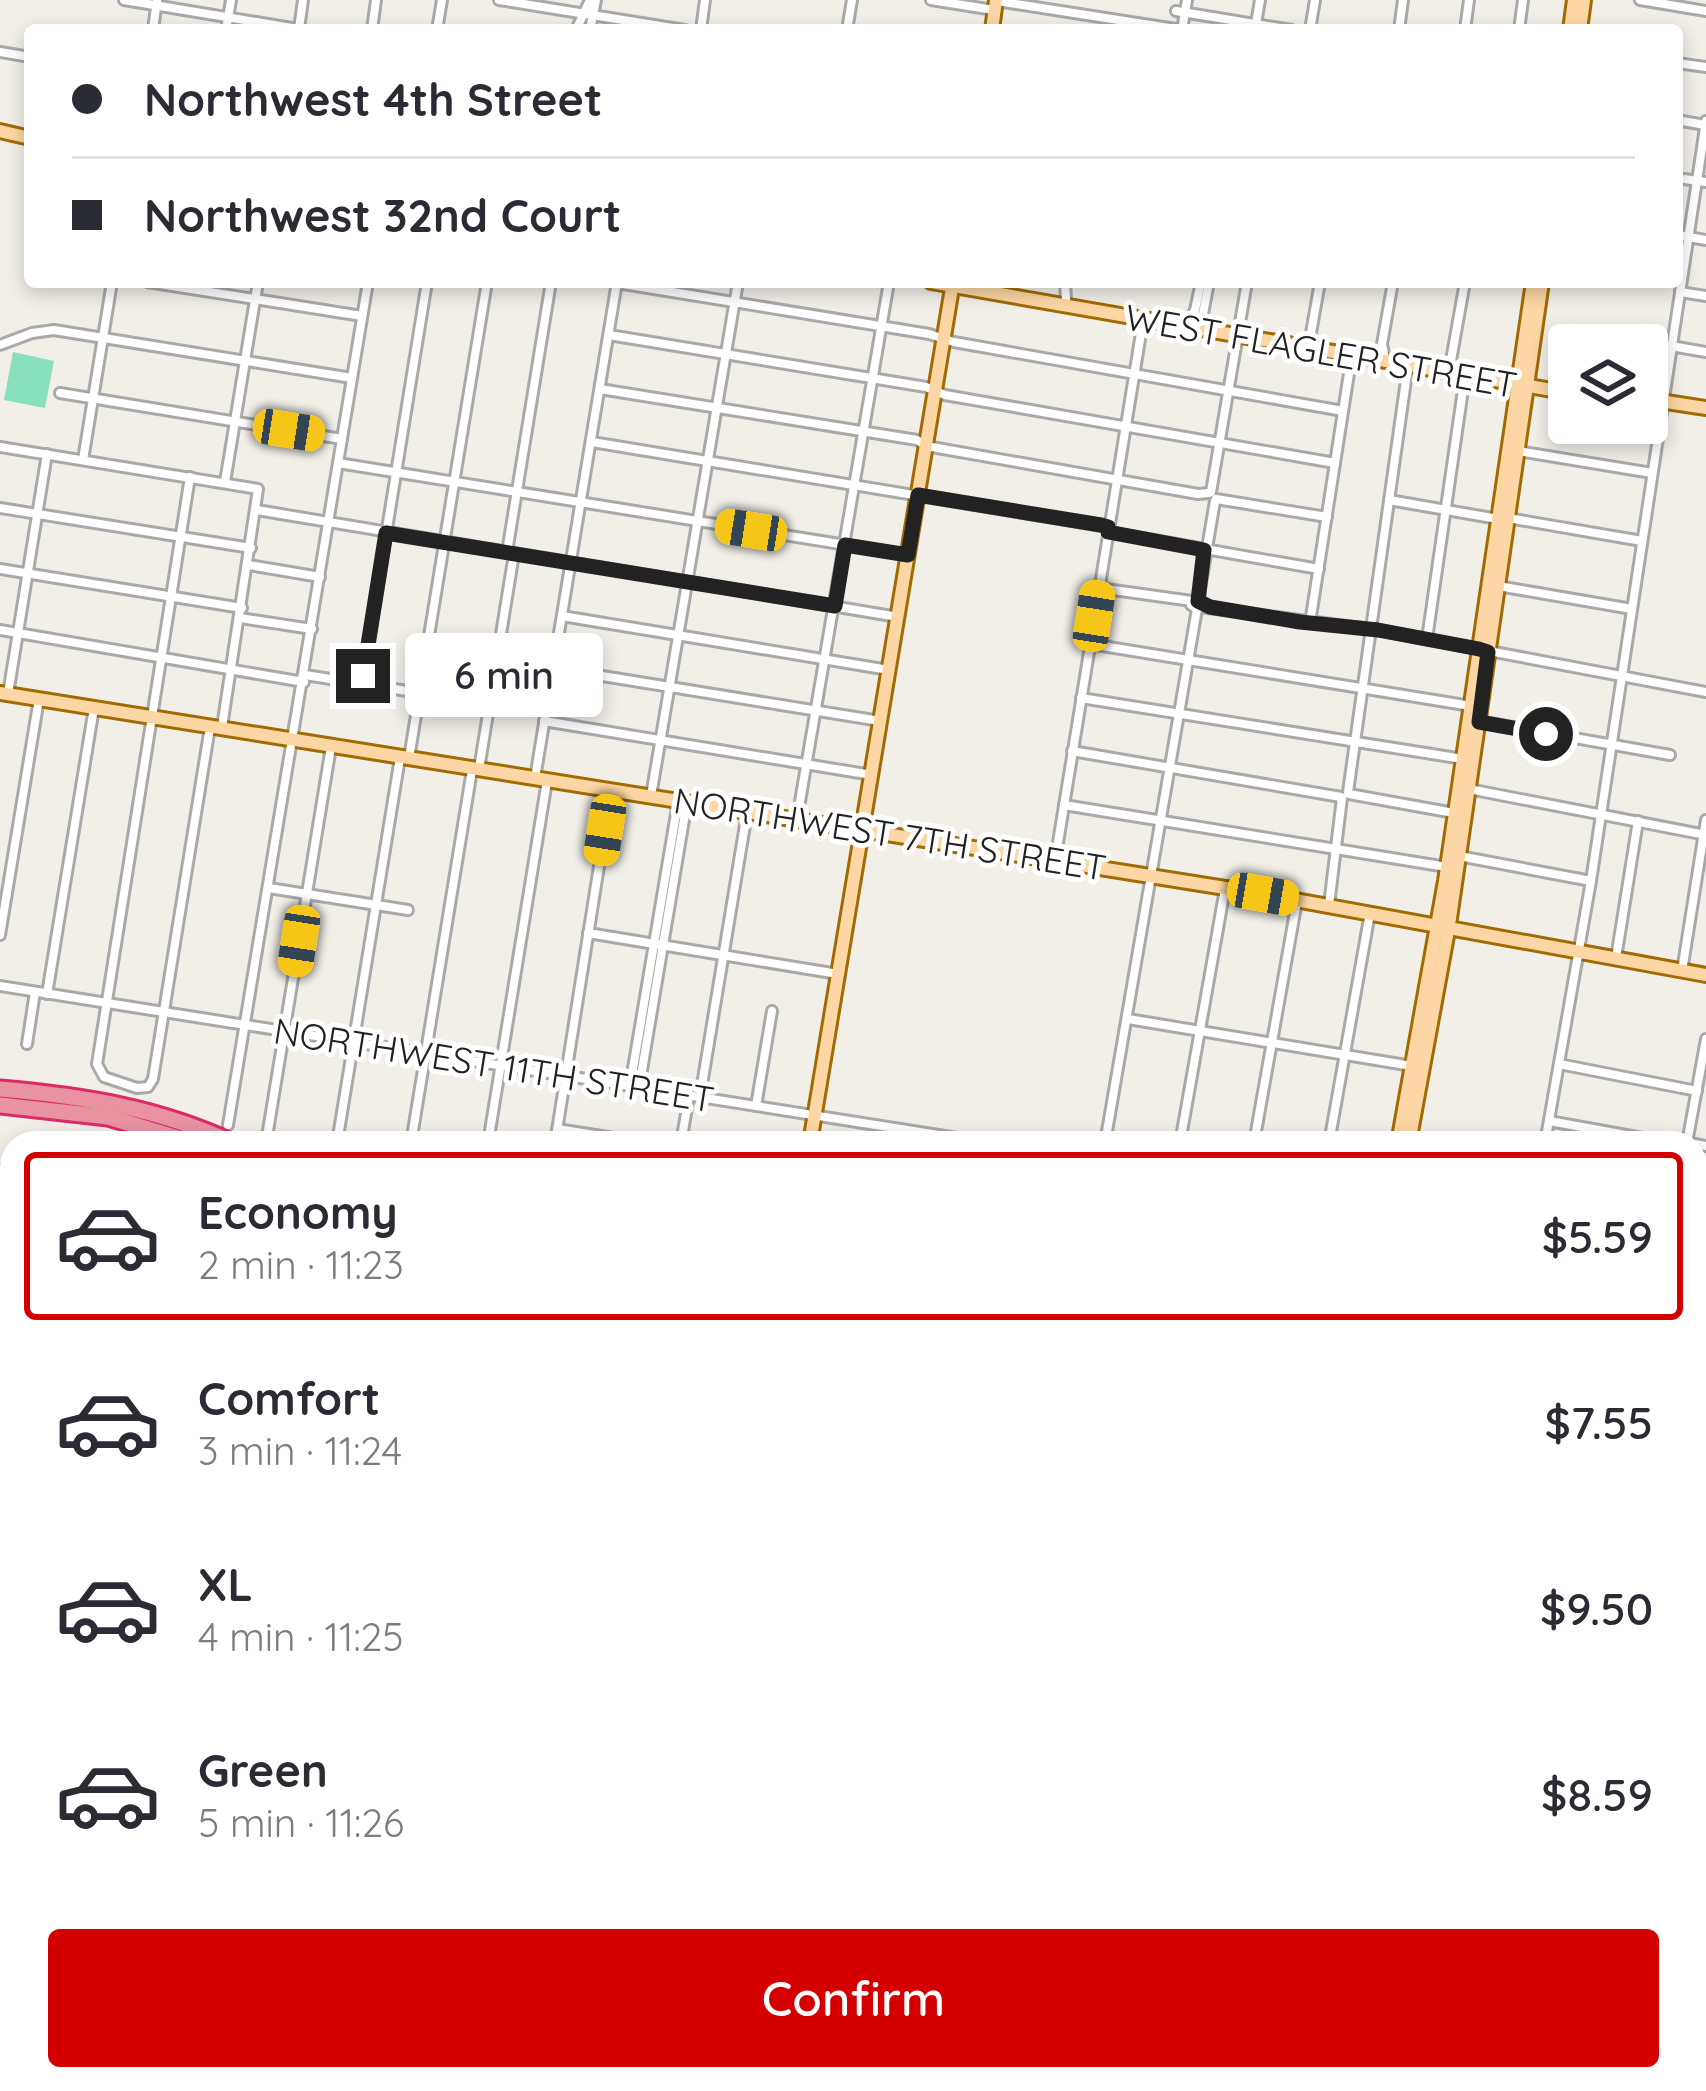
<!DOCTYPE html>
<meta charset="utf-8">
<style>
:root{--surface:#fff;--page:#f2f2f3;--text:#2b2b33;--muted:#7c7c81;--line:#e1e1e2;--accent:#d40000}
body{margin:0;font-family:Quicksand,sans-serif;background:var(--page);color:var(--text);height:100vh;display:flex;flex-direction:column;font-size:45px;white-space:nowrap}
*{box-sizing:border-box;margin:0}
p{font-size:39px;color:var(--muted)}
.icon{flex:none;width:66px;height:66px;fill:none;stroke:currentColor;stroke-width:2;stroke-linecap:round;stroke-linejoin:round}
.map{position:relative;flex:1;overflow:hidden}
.panel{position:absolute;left:0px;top:1131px;width:1707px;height:960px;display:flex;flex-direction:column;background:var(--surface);border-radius:36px 36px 0 0;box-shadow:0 6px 18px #0003}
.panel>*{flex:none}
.top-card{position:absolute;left:24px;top:24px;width:1659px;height:264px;border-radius:12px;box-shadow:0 6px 18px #0003;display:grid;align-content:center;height:264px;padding:0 48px;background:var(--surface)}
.fabs{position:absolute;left:1548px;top:324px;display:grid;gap:24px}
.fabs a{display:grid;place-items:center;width:120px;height:120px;border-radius:12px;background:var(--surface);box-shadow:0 6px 18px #0003;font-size:60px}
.end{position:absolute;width:54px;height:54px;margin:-27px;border:15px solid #222;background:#fff;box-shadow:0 0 0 6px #fff}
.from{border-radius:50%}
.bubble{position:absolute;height:84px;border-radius:12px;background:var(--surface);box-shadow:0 6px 18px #0003;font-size:39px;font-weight:600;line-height:84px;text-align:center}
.car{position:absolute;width:36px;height:72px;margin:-36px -18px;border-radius:15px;box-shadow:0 0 9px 3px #0007;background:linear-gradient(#f5c518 24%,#345 0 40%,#f5c518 0 76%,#345 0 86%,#f5c518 0)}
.top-card b{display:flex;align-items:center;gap:42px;height:114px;font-size:45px}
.top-card b+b{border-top:3px solid var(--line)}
.top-card i{width:30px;height:30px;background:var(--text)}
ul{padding:21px 0 0;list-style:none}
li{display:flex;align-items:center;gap:36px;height:168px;margin:0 24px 18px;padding:0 24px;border:6px solid transparent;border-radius:12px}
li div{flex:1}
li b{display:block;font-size:45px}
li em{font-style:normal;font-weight:600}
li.selected{border-color:var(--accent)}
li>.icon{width:108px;height:108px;stroke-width:1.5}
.cta{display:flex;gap:24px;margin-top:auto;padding:24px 48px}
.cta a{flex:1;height:138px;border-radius:12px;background:var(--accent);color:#fff;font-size:48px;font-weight:600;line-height:138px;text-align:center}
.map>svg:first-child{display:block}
</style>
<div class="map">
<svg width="1706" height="2091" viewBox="0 0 1706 2091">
<rect width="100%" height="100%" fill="#f2efe9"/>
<!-- pitch -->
<polygon fill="#88e0be" points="13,352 54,361 45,408 4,400"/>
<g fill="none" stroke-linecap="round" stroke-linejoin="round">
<!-- stream -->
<polyline stroke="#aad3df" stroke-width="3" points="1430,2084 1484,2091"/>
<defs>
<g id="minor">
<polyline points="124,0 304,30"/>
<polyline points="499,0 685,30"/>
<polyline points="931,0 994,10"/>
<polyline points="1640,0 1706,11"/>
<polyline points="997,1 1182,30"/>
<polyline points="1176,11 1292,30"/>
<polyline points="1256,24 1260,0"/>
<polyline points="299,29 303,0"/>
<polyline points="153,30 157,0"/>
<polyline points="226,30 231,0"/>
<polyline points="372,30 376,0"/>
<polyline points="437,30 442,0"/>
<polyline points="576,30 590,0"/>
<polyline points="590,30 596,0"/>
<polyline points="701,30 705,0"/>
<polyline points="847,30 852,0"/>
<polyline points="1182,30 1187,0"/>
<polyline points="1310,30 1315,0"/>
<polyline points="1399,30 1403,0"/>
<polyline points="1465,30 1469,0"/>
<polyline points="1519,30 1523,0"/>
<polyline points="0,52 30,57"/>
<polyline points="1677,63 1706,67"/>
<polyline points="1677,120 1705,125"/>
<polyline points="1677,178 1706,182"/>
<polyline points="1677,235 1706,240"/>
<polyline points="147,282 362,316"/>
<polyline points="1065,282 1066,300"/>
<polyline points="617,283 929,334 954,342 1343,411"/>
<polyline points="1680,292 1706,296"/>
<polyline points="1189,322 1195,310 1201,282"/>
<polyline points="1206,325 1203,314 1209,282"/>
<polyline points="609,335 926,387 945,395 1335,463"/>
<polyline points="1313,344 1311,333 1320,282"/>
<polyline points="0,345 32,333 54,330 352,378"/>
<polyline points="1671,346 1706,352"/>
<polyline points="1384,354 1382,344 1393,282"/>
<polyline points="1450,366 1465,282"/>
<polyline points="600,389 917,440 926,446 1198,494 1209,493"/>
<polyline points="60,393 342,439"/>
<polyline points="592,442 1108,527"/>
<polyline points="0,447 258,489 222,727"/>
<polyline points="1518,451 1652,473"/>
<polyline points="83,460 112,282"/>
<polyline points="338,463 908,555"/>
<polyline points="190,477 97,1064 104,1077 137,1088 148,1087 153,1079 210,727"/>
<polyline points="225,482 258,282"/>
<polyline points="1211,492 1247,282"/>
<polyline points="1216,499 1327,517"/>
<polyline points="1389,500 1498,519"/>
<polyline points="0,508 251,548"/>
<polyline points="257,510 898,617"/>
<polyline points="1508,518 1642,541"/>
<polyline points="1108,532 1319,569"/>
<polyline points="507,552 551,282"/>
<polyline points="249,565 320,577"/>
<polyline points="0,569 242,608"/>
<polyline points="1498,586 1632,609"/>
<polyline points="1099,588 1192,601"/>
<polyline points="1198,601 1215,501"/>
<polyline points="1200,607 1378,630 1706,692"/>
<polyline points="562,616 889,670"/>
<polyline points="240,618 312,629"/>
<polyline points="1310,623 1350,367 1346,356"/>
<polyline points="0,630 304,682"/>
<polyline points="1427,639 1465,376"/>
<polyline points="1090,644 1471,706"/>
<polyline points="553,668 880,721"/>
<polyline points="305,675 490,704"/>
<polyline points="362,683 427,282"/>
<polyline points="8,694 47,454"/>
<polyline points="1081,698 1463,759"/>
<polyline points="544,721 872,775"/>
<polyline points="1479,721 1670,755"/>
<polyline points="1072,751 1341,797"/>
<polyline points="409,758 487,282"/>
<polyline points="479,769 514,554"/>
<polyline points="535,778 617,282"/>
<polyline points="1469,789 1706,835"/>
<polyline points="1348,792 1409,359"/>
<polyline points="1349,794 1454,813"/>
<polyline points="651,796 738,282"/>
<polyline points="1064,805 1447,867"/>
<polyline points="797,819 889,282"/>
<polyline points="1459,856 1591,881"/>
<polyline points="1055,861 1143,321"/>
<polyline points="269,888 408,910"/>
<polyline points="1329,905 1342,798"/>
<polyline points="588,933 838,974"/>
<polyline points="0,935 39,699"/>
<polyline points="1616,958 1638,821"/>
<polyline points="1682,971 1706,820"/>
<polyline points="0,986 989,1143"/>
<polyline points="47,994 94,708"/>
<polyline points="1128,1019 1412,1066"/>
<polyline points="27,1044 35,992"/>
<polyline points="1559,1064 1697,1091"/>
<polyline points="630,1086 678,802"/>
<polyline points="639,1088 687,802"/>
<polyline points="700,1097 747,813"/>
<polyline points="756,1106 772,1011"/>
<polyline points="1549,1121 1670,1143"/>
<polyline points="228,1125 368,282"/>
<polyline points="557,1129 646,1143"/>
<polyline points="266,1143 331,747"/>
<polyline points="337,1143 400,758"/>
<polyline points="411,1143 472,770"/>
<polyline points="488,1143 547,781"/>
<polyline points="555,1143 611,791"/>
<polyline points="681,1143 689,1096"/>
<polyline points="1105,1143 1197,609 1191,605 1195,600 1200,603 1197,609"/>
<polyline points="1180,1143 1225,889"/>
<polyline points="1254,1143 1297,901"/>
<polyline points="1329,1143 1370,913"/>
<polyline points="1545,1143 1591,881 1706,121"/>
<polyline points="1687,1143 1706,1039"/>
<polyline points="1695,1144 1706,1146"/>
<polyline points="0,1170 12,1172"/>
<polyline points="0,1279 12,1281"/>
<polyline points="0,1376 12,1378"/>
<polyline points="1695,1423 1706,1425"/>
<polyline points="0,1474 12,1476"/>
<polyline points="1695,1630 1706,1633"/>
<polyline points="0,1637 10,1574"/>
<polyline points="1695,1641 1706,1642"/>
<polyline points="0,1690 12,1692"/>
<polyline points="0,1749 12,1751"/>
<polyline points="0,1807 12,1809"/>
<polyline points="0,1866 12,1868"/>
<polyline points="1695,1975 1706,1959"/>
<polyline points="0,2018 12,2008"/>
<polyline points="0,2053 12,2068"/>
<polyline points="21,2079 31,2091"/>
<polyline points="134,2079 144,2091"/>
<polyline points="248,2079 258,2091"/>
<polyline points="1388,2079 1427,2091"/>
<polyline points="153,2091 168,2079"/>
<polyline points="297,2091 300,2079"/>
<polyline points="493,2091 495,2079"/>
<polyline points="651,2091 653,2079"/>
<polyline points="1382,2091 1391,2081"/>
<polyline points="1624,2091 1628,2079"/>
<polyline points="1632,2091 1634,2079"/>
</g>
<g id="major">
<polyline points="992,30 996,0"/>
<polyline points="1570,30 1574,0"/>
<polyline points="1580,30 1584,0"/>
<polyline points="0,131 30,138"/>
<polyline points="931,282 1569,393"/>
<polyline points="1647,399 1706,408"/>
<polyline points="0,693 1263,894 1706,975"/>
<polyline points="810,1143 953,282"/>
<polyline points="1398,1143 1445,881 1533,282"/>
<polyline points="1409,1143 1449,925 1542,282"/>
<polyline points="736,2079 771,2085"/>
<polyline points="765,2083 781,2080 844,2091"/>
</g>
<g id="highway">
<path d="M0,1089C82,1096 158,1108 233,1143"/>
<polyline points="0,1105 108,1117 194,1143"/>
<polyline points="1695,1325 1706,1324"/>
<polyline points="1695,1339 1706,1338"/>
<polyline points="1695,1356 1706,1355"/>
<polyline points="1695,1370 1706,1369"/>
<polyline points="1306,2079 1309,2091"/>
<polyline points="1138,2091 1154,2079"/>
<polyline points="1156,2091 1179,2079"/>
</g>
</defs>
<!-- minor casing -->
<use href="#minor" stroke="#a9a9a9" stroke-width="14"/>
<!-- major casing -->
<use href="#major" stroke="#a06b00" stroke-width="18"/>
<!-- highway casing -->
<use href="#highway" stroke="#dc2a67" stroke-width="21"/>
<!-- minor -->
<use href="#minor" stroke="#fff" stroke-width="8"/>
<!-- major -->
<use href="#major" stroke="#fcd6a4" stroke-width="12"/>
<!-- highway -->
<use href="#highway" stroke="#e892a2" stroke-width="15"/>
<defs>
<g id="rail">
<polyline points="1695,1785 1706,1776"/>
<polyline points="1371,2091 1382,2079"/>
</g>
</defs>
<!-- rail casing -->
<use href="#rail" stroke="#707070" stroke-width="8"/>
<!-- rail -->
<use href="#rail" stroke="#fff" stroke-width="3" stroke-dasharray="9" stroke-linecap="butt"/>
<defs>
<polyline id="highway-bridge" points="1194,2084 1236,2080 1274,2091"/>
</defs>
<!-- highway-bridge casing -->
<use href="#highway-bridge" stroke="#dc2a67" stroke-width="21" stroke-linecap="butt"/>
<!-- highway-bridge -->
<use href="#highway-bridge" stroke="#e892a2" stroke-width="15"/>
</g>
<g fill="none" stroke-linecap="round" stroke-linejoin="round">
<!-- route -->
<polyline stroke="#222" stroke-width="15" points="363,676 386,533 835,606 845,545 908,555 918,495 1101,525 1108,527 1108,532 1204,550 1198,601 1210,607 1300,622 1378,630 1479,649 1488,652 1479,722 1546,734"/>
</g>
<g text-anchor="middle" stroke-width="10" stroke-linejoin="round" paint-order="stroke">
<!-- street labels -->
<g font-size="36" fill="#222" stroke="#fff">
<text transform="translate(1321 351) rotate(10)" y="13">WEST FLAGLER STREET</text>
<text transform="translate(890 834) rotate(9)" y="13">NORTHWEST 7TH STREET</text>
<text transform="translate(494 1065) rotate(9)" y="13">NORTHWEST 11TH STREET</text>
</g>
</g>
</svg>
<div class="fabs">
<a><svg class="icon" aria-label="layers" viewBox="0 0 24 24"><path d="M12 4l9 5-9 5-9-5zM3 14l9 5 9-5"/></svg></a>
</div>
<i class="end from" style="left:1546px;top:734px"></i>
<i class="end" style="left:363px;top:676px"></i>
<div class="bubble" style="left:405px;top:633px;width:198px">6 min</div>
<i class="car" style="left:289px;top:430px;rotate:99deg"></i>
<i class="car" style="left:751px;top:530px;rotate:279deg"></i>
<i class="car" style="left:1094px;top:616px;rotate:9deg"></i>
<i class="car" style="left:605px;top:830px;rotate:189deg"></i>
<i class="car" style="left:1263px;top:894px;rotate:100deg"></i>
<i class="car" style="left:299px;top:941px;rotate:189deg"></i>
<div class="top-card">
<b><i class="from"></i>Northwest 4th Street</b>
<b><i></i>Northwest 32nd Court</b>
</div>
<section class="panel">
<ul>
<li class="selected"><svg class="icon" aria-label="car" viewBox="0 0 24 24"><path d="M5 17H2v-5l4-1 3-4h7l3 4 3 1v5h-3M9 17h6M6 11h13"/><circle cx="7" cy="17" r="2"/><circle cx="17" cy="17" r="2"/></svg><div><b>Economy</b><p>2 min · 11:23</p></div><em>$5.59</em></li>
<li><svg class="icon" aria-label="car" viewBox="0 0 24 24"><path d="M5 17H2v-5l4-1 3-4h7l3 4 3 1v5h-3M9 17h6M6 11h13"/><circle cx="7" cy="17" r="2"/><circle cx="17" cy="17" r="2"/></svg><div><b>Comfort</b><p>3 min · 11:24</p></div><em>$7.55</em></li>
<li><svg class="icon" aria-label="car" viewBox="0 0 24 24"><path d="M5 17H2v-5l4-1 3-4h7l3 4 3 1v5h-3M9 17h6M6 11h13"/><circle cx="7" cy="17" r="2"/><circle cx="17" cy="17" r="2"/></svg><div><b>XL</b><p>4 min · 11:25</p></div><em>$9.50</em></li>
<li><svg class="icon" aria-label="car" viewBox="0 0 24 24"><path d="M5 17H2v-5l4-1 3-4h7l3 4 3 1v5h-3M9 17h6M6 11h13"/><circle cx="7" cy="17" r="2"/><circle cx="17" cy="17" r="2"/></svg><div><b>Green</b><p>5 min · 11:26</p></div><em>$8.59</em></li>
</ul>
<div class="cta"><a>Confirm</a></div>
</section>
</div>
